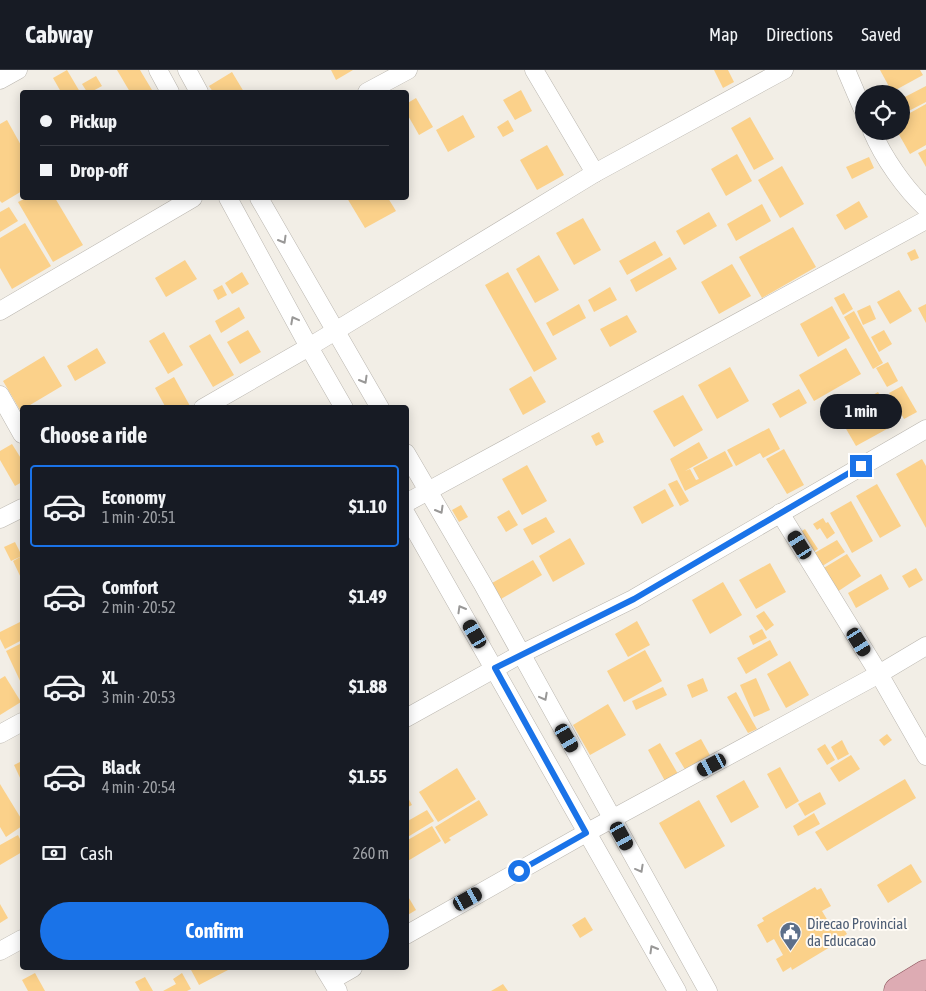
<!DOCTYPE html>
<meta charset="utf-8">
<style>
:root{--surface:#171b24;--page:#20242c;--text:#f1f3f6;--muted:#9ea1a6;--line:#363941;--accent:#1a73e8}
body{margin:0;font-family:"Asap Condensed",sans-serif;background:var(--page);color:var(--text);height:100vh;display:flex;flex-direction:column;font-size:19px;white-space:nowrap}
*{box-sizing:border-box;margin:0}
p{font-size:16px;color:var(--muted)}
.icon{flex:none;width:28px;height:28px;fill:none;stroke:currentColor;stroke-width:2;stroke-linecap:round;stroke-linejoin:round}
.map{position:relative;flex:1;overflow:hidden}
.side{position:absolute;left:20px;top:335px;width:389px;height:565px;display:flex;flex-direction:column;background:var(--surface);border-radius:5px;box-shadow:0 2px 12px #0003}
.side>*{flex:none}
.guide{position:absolute;left:20px;top:20px;width:389px;height:110px;border-radius:5px;box-shadow:0 2px 12px #0003;display:grid;align-content:center;height:110px;padding:0 20px;background:var(--surface)}
.controls{position:absolute;left:855px;top:15px;display:grid;gap:10px}
.controls a{display:grid;place-items:center;width:55px;height:55px;border-radius:50%;background:var(--surface);box-shadow:0 2px 12px #0003;font-size:25px}
.end{position:absolute;width:22px;height:22px;margin:-11px;border:6px solid #1a73e8;background:#fff;box-shadow:0 0 0 2px #fff}
.from{border-radius:50%}
.bubble{position:absolute;height:35px;border-radius:18px;background:var(--surface);box-shadow:0 2px 12px #0003;font-size:16px;font-weight:700;line-height:35px;text-align:center}
.car{position:absolute;width:15px;height:30px;margin:-15px -8px;border-radius:6px;box-shadow:0 0 4px 1px #0007;background:linear-gradient(#222 24%,#8ab4d8 0 40%,#222 0 76%,#8ab4d8 0 86%,#222 0)}
.guide b{display:flex;align-items:center;gap:18px;height:48px;font-size:19px}
.guide b+b{border-top:1px solid var(--line)}
.guide i{width:12px;height:12px;background:var(--text)}
ul{padding:0;list-style:none}
li{display:flex;align-items:center;gap:15px;height:82px;margin:0 10px 8px;padding:0 10px;border:2px solid transparent;border-radius:5px}
li div{flex:1}
li b{display:block;font-size:19px}
li em{font-style:normal;font-weight:700}
li.active{border-color:var(--accent)}
li>.icon{width:45px;height:45px;stroke-width:1.5}
h2{padding:0 20px;font-size:22px;line-height:60px}
.pay{display:flex;align-items:center;gap:12px;height:55px;padding:0 20px;font-size:19px}
.pay p{margin-inline-start:auto}
.button{display:flex;gap:10px;margin-top:auto;padding:10px 20px}
.button a{flex:1;height:58px;border-radius:30px;background:var(--accent);color:#fff;font-size:20px;font-weight:700;line-height:58px;text-align:center}
header{display:flex;align-items:center;gap:30px;box-sizing:border-box;height:70px;padding:0 25px;background:var(--surface);border-bottom:1px solid var(--line)}
header strong{font-size:24px}
nav{display:flex;gap:28px;margin-inline-start:auto;font-size:18px}
.map>svg:first-child{display:block}
</style>
<header>
<strong>Cabway</strong>
<nav><a>Map</a><a>Directions</a><a>Saved</a></nav>
</header>
<div class="map">
<svg width="926" height="921" viewBox="0 0 926 921">
<rect width="100%" height="100%" fill="#f2eee6"/>
<!-- building -->
<g fill="#fbd18a">
<polygon points="67,0 80,22 61,22 53,8"/>
<polygon points="117,0 140,0 152,20 148,22 130,22"/>
<polygon points="331,0 353,0 336,10"/>
<polygon points="714,0 728,0 734,12 723,18"/>
<polygon points="880,0 920,0 923,5 892,22"/>
<polygon points="232,2 244,22 213,22 209,16"/>
<polygon points="96,6 102,16 91,22 87,22 82,14"/>
<polygon points="926,16 926,32 901,45 901,29"/>
<polygon points="521,20 532,41 515,50 503,30"/>
<polygon points="416,28 433,57 419,65 406,42 406,34"/>
<polygon points="926,34 926,75 910,84 897,61 901,61 901,48"/>
<polygon points="463,45 475,67 448,82 436,60"/>
<polygon points="750,47 774,89 754,100 731,58"/>
<polygon points="7,50 22,77 22,121 2,133 0,131 0,54"/>
<polygon points="508,50 514,61 503,67 497,57"/>
<polygon points="547,75 564,105 537,120 520,90"/>
<polygon points="926,79 926,97 918,83"/>
<polygon points="737,84 752,111 726,126 711,99"/>
<polygon points="869,87 874,98 852,109 846,97"/>
<polygon points="782,96 804,134 780,148 758,110"/>
<polygon points="26,128 55,128 83,175 53,192 18,132"/>
<polygon points="347,128 388,128 396,141 365,158"/>
<polygon points="859,131 868,147 845,160 836,145"/>
<polygon points="762,134 771,151 736,171 727,154"/>
<polygon points="9,137 18,151 0,162 0,142"/>
<polygon points="709,142 717,156 684,175 676,161"/>
<polygon points="583,148 601,180 574,195 556,163"/>
<polygon points="25,153 51,196 12,219 0,198 0,168"/>
<polygon points="793,157 816,197 762,228 739,187"/>
<polygon points="655,171 663,185 627,205 619,191"/>
<polygon points="915,179 919,188 911,191 907,183"/>
<polygon points="539,185 559,220 535,233 516,199"/>
<polygon points="670,187 677,199 636,222 630,210"/>
<polygon points="185,190 197,209 166,227 155,208"/>
<polygon points="732,194 751,226 719,244 701,212"/>
<polygon points="242,202 249,214 232,224 225,213"/>
<polygon points="508,202 557,289 534,302 485,215"/>
<polygon points="222,215 227,225 218,230 213,220"/>
<polygon points="610,217 617,230 594,242 588,230"/>
<polygon points="899,220 912,241 890,254 877,232"/>
<polygon points="844,223 853,239 843,245 834,228"/>
<polygon points="579,234 586,248 553,266 546,253"/>
<polygon points="926,234 926,253 918,238"/>
<polygon points="870,235 876,249 863,255 857,241"/>
<polygon points="832,236 850,268 818,287 800,254"/>
<polygon points="239,237 245,248 221,263 215,251"/>
<polygon points="854,241 883,293 873,299 844,247"/>
<polygon points="627,245 637,262 610,277 600,259"/>
<polygon points="248,260 261,282 240,294 227,272"/>
<polygon points="884,260 892,274 879,282 871,267"/>
<polygon points="164,262 183,295 168,304 149,271"/>
<polygon points="210,264 234,305 213,317 189,276"/>
<polygon points="97,278 106,293 75,311 67,296"/>
<polygon points="846,278 861,304 814,331 799,305"/>
<polygon points="44,286 62,316 25,338 22,338 20,340 3,311"/>
<polygon points="888,292 898,311 887,317 876,298"/>
<polygon points="730,297 749,331 717,349 698,315"/>
<polygon points="531,306 546,332 523,345 509,319"/>
<polygon points="174,307 190,336 188,338 166,338 155,318"/>
<polygon points="902,316 917,342 904,349 889,323"/>
<polygon points="799,319 807,333 780,348 772,334"/>
<polygon points="878,322 896,354 856,376 838,345"/>
<polygon points="683,325 703,360 674,377 653,341"/>
<polygon points="769,358 780,379 763,388 760,383 736,396 727,380"/>
<polygon points="599,362 604,372 596,376 591,366"/>
<polygon points="699,372 708,388 685,401 690,399 696,410 699,409 693,398 725,381 733,396 685,421 670,389"/>
<polygon points="12,374 22,390 22,412 15,416 0,390 0,381"/>
<polygon points="784,379 804,415 787,424 766,389"/>
<polygon points="922,389 926,396 926,458 896,404"/>
<polygon points="527,395 547,431 522,445 502,409"/>
<polygon points="677,410 689,431 680,436 668,414"/>
<polygon points="877,414 901,456 880,468 856,426"/>
<polygon points="665,419 674,436 642,454 633,437"/>
<polygon points="851,431 873,471 852,483 830,443"/>
<polygon points="461,435 468,447 459,452 452,440"/>
<polygon points="509,440 518,455 506,462 497,447"/>
<polygon points="546,447 555,462 532,475 523,459"/>
<polygon points="823,448 826,453 828,452 835,463 827,469 820,458 817,460 813,454"/>
<polygon points="805,459 818,479 810,484 797,464"/>
<polygon points="570,468 585,494 553,512 539,486"/>
<polygon points="837,470 845,482 819,498 811,485"/>
<polygon points="15,472 22,486 11,491 4,477"/>
<polygon points="847,484 861,506 837,522 822,499"/>
<polygon points="22,486 22,510 13,491"/>
<polygon points="533,490 542,505 501,529 492,513"/>
<polygon points="770,493 786,522 756,539 739,510"/>
<polygon points="916,498 923,510 909,518 902,506"/>
<polygon points="881,504 889,519 856,538 848,523"/>
<polygon points="723,512 742,545 710,564 692,530"/>
<polygon points="764,541 774,555 766,561 756,546"/>
<polygon points="22,551 22,570 5,579 0,569 0,562"/>
<polygon points="637,551 650,575 628,587 615,564"/>
<polygon points="762,559 767,568 753,575 749,566"/>
<polygon points="770,570 778,585 746,604 737,588"/>
<polygon points="22,573 22,615 6,581"/>
<polygon points="645,580 662,611 624,632 607,601"/>
<polygon points="790,591 809,625 786,638 767,604"/>
<polygon points="5,606 21,632 0,645 0,609"/>
<polygon points="703,608 708,621 692,628 687,615"/>
<polygon points="756,608 770,640 754,647 740,615"/>
<polygon points="663,617 667,625 636,640 632,631"/>
<polygon points="736,622 757,659 748,663 727,627"/>
<polygon points="608,634 626,665 590,685 573,655"/>
<polygon points="887,664 892,670 884,676 879,670"/>
<polygon points="701,669 711,687 686,701 675,683"/>
<polygon points="842,670 849,684 838,690 831,677"/>
<polygon points="660,673 678,704 665,711 648,680"/>
<polygon points="825,674 835,690 827,695 817,679"/>
<polygon points="851,685 860,699 839,712 830,698"/>
<polygon points="22,691 22,712 14,695"/>
<polygon points="780,697 799,731 786,739 767,704"/>
<polygon points="457,698 476,729 438,752 419,722"/>
<polygon points="905,709 916,728 827,781 815,762"/>
<polygon points="744,710 759,737 731,753 716,726"/>
<polygon points="0,714 22,750 22,756 6,767 0,757"/>
<polygon points="820,722 826,734 805,746 798,734"/>
<polygon points="406,724 412,735 406,738"/>
<polygon points="479,730 488,745 449,768 451,770 445,774 435,757"/>
<polygon points="699,730 725,776 685,799 659,753"/>
<polygon points="427,740 434,751 406,768 406,752"/>
<polygon points="814,743 820,754 798,766 793,756"/>
<polygon points="432,756 441,771 406,792 406,771"/>
<polygon points="18,765 22,773 22,782 0,795 0,775"/>
<polygon points="911,794 922,812 888,833 877,815"/>
<polygon points="815,817 817,820 821,818 831,836 822,841 831,856 839,851 847,864 844,866 845,868 792,900 791,897 783,902 776,889 783,885 774,869 767,873 757,855 764,851 762,848"/>
<polygon points="406,823 416,840 406,846"/>
<polygon points="0,834 8,848 0,853"/>
<polygon points="585,847 593,860 580,868 572,855"/>
<polygon points="190,898 227,898 228,900 199,915"/>
<polygon points="35,903 45,921 28,921 22,910"/>
<polygon points="182,903 191,919 187,921 163,921 176,914 173,909"/>
<polygon points="145,907 153,921 140,921 135,912"/>
<polygon points="503,914 508,921 491,921"/>
</g>
<g fill="none" stroke-linecap="round" stroke-linejoin="round">
<defs>
<g id="street">
<polyline points="158,0 170,22"/>
<polyline points="187,0 199,22"/>
<polyline points="534,0 595,103"/>
<polyline points="846,0 864,42"/>
<polyline points="0,10 18,0"/>
<polyline points="367,22 408,0"/>
<path d="M872,61C883,87 905,119 926,138"/>
<polyline points="228,128 309,277 344,338"/>
<polyline points="259,128 380,338"/>
<polyline points="0,241 193,128"/>
<polyline points="0,325 22,364"/>
<polyline points="203,338 309,277 595,103 784,0"/>
<polyline points="406,383 482,513 708,921"/>
<polyline points="406,433 926,150"/>
<polyline points="780,443 879,604 926,686"/>
<polyline points="406,444 677,921"/>
<polyline points="0,449 22,438"/>
<polyline points="406,648 521,584 633,529 926,359"/>
<polyline points="0,664 22,652"/>
<polyline points="406,865 586,763 879,604 926,576"/>
<polyline points="0,881 22,869"/>
<polyline points="324,898 338,921"/>
<polyline points="332,910 353,898"/>
</g>
<polyline id="primary" points="898,921 926,904"/>
</defs>
<!-- street casing -->
<use href="#street" stroke="#bab6af" stroke-width="19"/>
<!-- primary casing -->
<use href="#primary" stroke="#8b545c" stroke-width="29"/>
<!-- street -->
<use href="#street" stroke="#fff" stroke-width="18"/>
<!-- primary -->
<use href="#primary" stroke="#ddabb3" stroke-width="28"/>
</g>
<!-- one-way arrows -->
<defs><path id="oneway-chevron" d="M-2-3.5L2.5 0L-2 3.5" fill="none" stroke-width="1.6" stroke-linecap="round" stroke-linejoin="round" transform="scale(1.25)"/></defs>
<g stroke="#999897">
<use href="#oneway-chevron" transform="translate(283 170) rotate(60)"/>
<use href="#oneway-chevron" transform="translate(294 250) rotate(-118)"/>
<use href="#oneway-chevron" transform="translate(364 310) rotate(60)"/>
<use href="#oneway-chevron" transform="translate(440 440) rotate(60)"/>
<use href="#oneway-chevron" transform="translate(461 539) rotate(-120)"/>
<use href="#oneway-chevron" transform="translate(544 627) rotate(62)"/>
<use href="#oneway-chevron" transform="translate(640 799) rotate(61)"/>
<use href="#oneway-chevron" transform="translate(653 879) rotate(-120)"/>
</g>
<g fill="none" stroke-linecap="round" stroke-linejoin="round">
<!-- route -->
<polyline stroke="#1a73e8" stroke-width="6" points="519,801 586,763 495,598 634,529 861,396"/>
</g>
<!-- icons -->
<defs>
<symbol id="civic-pin" viewBox="-11 -11 22 30"><path d="M0 17L-7.5 6A9.5 9.5 0 1 1 7.5 6Z" fill="#5c6f8a" stroke="#fffbf5"/><path d="M-.6-6.5H3V-4.5H.6V-3L4-1V1h2V6H-6V1h2V-1L-.6-3ZM-1.2 2.5V6h2.4V2.5Z" fill="#fff"/></symbol>
</defs>
<g fill-rule="evenodd">
<use href="#civic-pin" x="778" y="850" width="25" height="34"/>
</g>
<g text-anchor="middle" stroke-width="4" stroke-linejoin="round" paint-order="stroke">
<!-- service labels -->
<g font-size="15" fill="#4e5e75" stroke="#fffbf5" text-anchor="start">
<text x="807" y="859">Direcao Provincial<tspan x="807" dy="17">da Educacao</tspan></text>
</g>
</g>
</svg>
<div class="controls">
<a><svg class="icon" aria-label="locate" viewBox="0 0 24 24"><circle cx="12" cy="12" r="6"/><path d="M12 2v4M12 18v4M2 12h4M18 12h4"/></svg></a>
</div>
<i class="end from" style="left:519px;top:801px"></i>
<i class="end" style="left:861px;top:396px"></i>
<div class="bubble" style="left:820px;top:324px;width:82px">1 min</div>
<i class="car" style="left:800px;top:475px;rotate:328deg"></i>
<i class="car" style="left:475px;top:564px;rotate:330deg"></i>
<i class="car" style="left:859px;top:572px;rotate:148deg"></i>
<i class="car" style="left:567px;top:668px;rotate:150deg"></i>
<i class="car" style="left:712px;top:695px;rotate:242deg"></i>
<i class="car" style="left:622px;top:766px;rotate:151deg"></i>
<i class="car" style="left:468px;top:829px;rotate:61deg"></i>
<div class="guide">
<b><i class="from"></i>Pickup</b>
<b><i></i>Drop-off</b>
</div>
<section class="side">
<h2>Choose a ride</h2>
<ul>
<li class="active"><svg class="icon" aria-label="car" viewBox="0 0 24 24"><path d="M5 17H2v-5l4-1 3-4h7l3 4 3 1v5h-3M9 17h6M6 11h13"/><circle cx="7" cy="17" r="2"/><circle cx="17" cy="17" r="2"/></svg><div><b>Economy</b><p>1 min · 20:51</p></div><em>$1.10</em></li>
<li><svg class="icon" aria-label="car" viewBox="0 0 24 24"><path d="M5 17H2v-5l4-1 3-4h7l3 4 3 1v5h-3M9 17h6M6 11h13"/><circle cx="7" cy="17" r="2"/><circle cx="17" cy="17" r="2"/></svg><div><b>Comfort</b><p>2 min · 20:52</p></div><em>$1.49</em></li>
<li><svg class="icon" aria-label="car" viewBox="0 0 24 24"><path d="M5 17H2v-5l4-1 3-4h7l3 4 3 1v5h-3M9 17h6M6 11h13"/><circle cx="7" cy="17" r="2"/><circle cx="17" cy="17" r="2"/></svg><div><b>XL</b><p>3 min · 20:53</p></div><em>$1.88</em></li>
<li><svg class="icon" aria-label="car" viewBox="0 0 24 24"><path d="M5 17H2v-5l4-1 3-4h7l3 4 3 1v5h-3M9 17h6M6 11h13"/><circle cx="7" cy="17" r="2"/><circle cx="17" cy="17" r="2"/></svg><div><b>Black</b><p>4 min · 20:54</p></div><em>$1.55</em></li>
</ul>
<div class="pay"><svg class="icon" aria-label="cash" viewBox="0 0 24 24"><path d="M3 7h18v10H3z"/><circle cx="12" cy="12" r="2"/></svg>Cash<p>260 m</p></div>
<div class="button"><a>Confirm</a></div>
</section>
</div>
